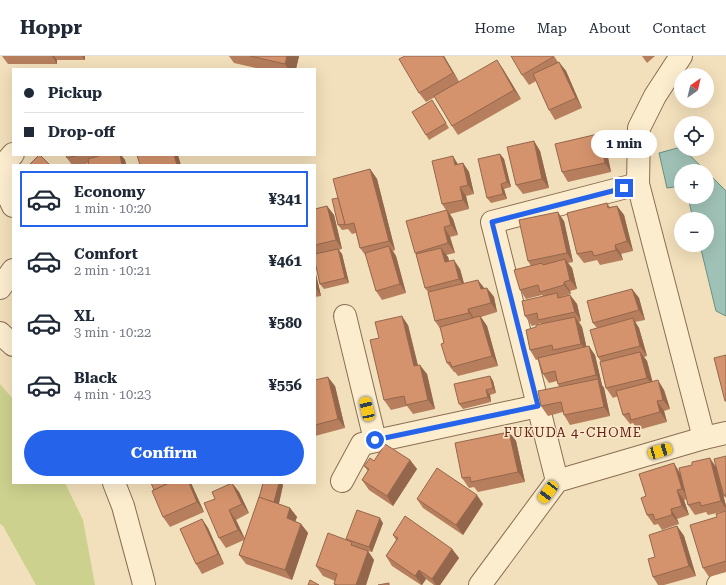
<!DOCTYPE html>
<meta charset="utf-8">
<style>
:root{--surface:#fff;--page:#f2f2f3;--text:#1f2937;--muted:#747a83;--line:#e0e1e3;--accent:#2563eb}
body{margin:0;font-family:"Roboto Serif",serif;background:var(--page);color:var(--text);height:100vh;display:flex;flex-direction:column;font-size:15px;white-space:nowrap}
*{box-sizing:border-box;margin:0}
p{font-size:13px;color:var(--muted)}
.icon{flex:none;width:22px;height:22px;fill:none;stroke:currentColor;stroke-width:2;stroke-linecap:round;stroke-linejoin:round}
.map{position:relative;flex:1;overflow:hidden}
.details{position:absolute;left:12px;top:108px;width:304px;height:320px;display:flex;flex-direction:column;background:var(--surface);border-radius:0px;box-shadow:0 4px 16px #0002}
.details>*{flex:none}
.hud{position:absolute;left:12px;top:12px;width:304px;height:88px;border-radius:0px;box-shadow:0 4px 16px #0002;display:grid;align-content:center;height:88px;padding:0 12px;background:var(--surface)}
.needle{width:26px;rotate:34deg}
.controls{position:absolute;left:674px;top:12px;display:grid;gap:8px}
.controls a{display:grid;place-items:center;width:40px;height:40px;border-radius:50%;background:var(--surface);box-shadow:0 4px 16px #0002;font-size:20px}
.end{position:absolute;width:18px;height:18px;margin:-9px;border:5px solid #2563eb;background:#fff;box-shadow:0 0 0 2px #fff}
.from{border-radius:50%}
.bubble{position:absolute;height:28px;border-radius:14px;background:var(--surface);box-shadow:0 4px 16px #0002;font-size:13px;font-weight:700;line-height:28px;text-align:center}
.car{position:absolute;width:12px;height:24px;margin:-12px -6px;border-radius:5px;box-shadow:0 0 3px 1px #0007;background:linear-gradient(#f5c518 24%,#345 0 40%,#f5c518 0 76%,#345 0 86%,#f5c518 0)}
.hud b{display:flex;align-items:center;gap:14px;height:38px;font-size:15px}
.hud b+b{border-top:1px solid var(--line)}
.hud i{width:10px;height:10px;background:var(--text)}
ul{padding:7px 0 0;list-style:none}
li{display:flex;align-items:center;gap:12px;height:56px;margin:0 8px 6px;padding:0 4px;border:2px solid transparent;border-radius:0px}
li div{flex:1}
li b{display:block;font-size:15px}
li em{font-style:normal;font-weight:700}
li.on{border-color:var(--accent)}
li>.icon{width:36px;height:36px;stroke-width:1.5}
.cta{display:flex;gap:8px;margin-top:auto;padding:8px 12px}
.cta a{flex:1;height:46px;border-radius:24px;background:var(--accent);color:#fff;font-size:16px;font-weight:700;line-height:46px;text-align:center}
header{display:flex;align-items:center;gap:24px;box-sizing:border-box;height:56px;padding:0 20px;background:var(--surface);border-bottom:1px solid var(--line)}
header strong{font-size:19px}
nav{display:flex;gap:22px;margin-inline-start:auto;font-size:14px}
.map>svg:first-child{display:block}
</style>
<header>
<strong>Hoppr</strong>
<nav><a>Home</a><a>Map</a><a>About</a><a>Contact</a></nav>
</header>
<div class="map">
<svg width="726" height="529" viewBox="0 0 726 529">
<rect width="100%" height="100%" fill="#f2dfbb"/>
<!-- green -->
<polygon fill="#ccd18e" points="0,328 13,343 13,427 65,427 83,464 95,529 36,529 3,470 0,468"/>
<!-- water -->
<g fill="#a0c2b6" stroke="#669184">
<polygon points="681,91 681,93 683,93 706,115 681,115 681,130 667,132 659,97"/>
<polygon points="707,116 726,135 726,260 716,255 700,189 707,189 707,163 693,163 688,141 707,141"/>
</g>
<g fill="none" stroke-linecap="round" stroke-linejoin="round">
<defs>
<g id="minor">
<polyline points="681,0 655,40 639,72 638,128 704,382"/>
<polyline points="13,98 6,106 1,117 7,137 13,150"/>
<polyline points="0,232 13,214"/>
<polyline points="345,260 375,384"/>
<polyline points="342,425 362,388 538,350"/>
<polyline points="557,425 492,166 638,128"/>
<polyline points="480,529 557,425 704,382 726,377"/>
<polyline points="718,529 726,527"/>
</g>
<g id="tertiary">
<polyline points="0,277 13,289"/>
<polyline points="114,427 123,450 143,524 144,529"/>
</g>
</defs>
<!-- minor casing -->
<use href="#minor" stroke="#8b6e53" stroke-width="24"/>
<!-- tertiary casing -->
<use href="#tertiary" stroke="#8b6e53" stroke-width="24"/>
<!-- minor -->
<use href="#minor" stroke="#fcedcf" stroke-width="22"/>
<!-- tertiary -->
<use href="#tertiary" stroke="#fcedcf" stroke-width="22"/>
</g>
<!-- wall -->
<g fill="#b67e5d">
<polygon points="2,0 85,0 85,4 57,4 57,8 8,8"/>
<polygon points="229,0 299,0 296,13 260,13 234,7"/>
<polygon points="405,0 444,0 459,26 503,13 521,43 458,79 452,70 435,41 426,46 419,37"/>
<polygon points="554,0 558,6 566,15 582,52 555,64 549,54 536,25 529,29 522,19"/>
<polygon points="642,0 655,0 647,7"/>
<polygon points="435,49 449,72 429,84 426,79"/>
<polygon points="534,85 540,95 549,132 523,138 516,129"/>
<polygon points="605,87 611,116 568,126 562,116"/>
<polygon points="500,98 504,103 511,131 504,133 507,143 491,147 487,142"/>
<polygon points="66,99 121,99 125,104 126,109 89,109 89,107 82,109 72,109 67,102"/>
<polygon points="463,107 469,116 474,138 466,140 469,153 450,158 453,163 458,179 450,181 455,197 446,199 448,201 449,205 460,213 464,227 484,232 487,232 494,241 497,256 481,261 487,270 498,310 458,320 455,316 454,316 447,307 444,287 441,274 435,265 428,236 425,232 416,198 415,197 446,154 442,148 458,108"/>
<polygon points="370,113 377,123 395,194 393,195 396,200 406,237 382,244 376,235 366,200 360,192 356,177 352,178 348,173 342,174 338,169 338,142"/>
<polygon points="607,147 610,151 617,150 624,159 633,195 621,198 623,204 600,209 597,204 584,207 577,198"/>
<polygon points="327,150 334,159 342,193 339,194 342,198 349,227 324,233 320,228 315,206 315,153"/>
<polygon points="564,165 573,206 568,207 572,212 577,233 570,235 571,238 560,241 570,239 577,248 581,265 579,266 582,271 586,290 595,299 602,329 604,332 610,360 570,369 564,359 563,356 548,360 541,350 559,331 557,325 549,327 543,318 539,303 536,304 530,294 536,271 541,268 541,267 532,270 525,260 543,240 542,239 526,243 520,234 531,210 528,205"/>
<polygon points="315,214 321,240 315,241"/>
<polygon points="632,233 639,242 645,264 635,266 639,272 647,300 644,301 647,305 652,326 664,334 670,353 664,355 667,366 638,374 633,367 630,368 623,359 618,340 613,342 606,332 601,306 598,301 597,272 593,267"/>
<polygon points="408,269 418,309 427,318 435,353 413,358 407,350 391,354 384,344 379,282"/>
<polygon points="490,320 493,325 496,337 490,339 491,346 463,353 459,348"/>
<polygon points="315,324 335,330 345,372 315,380"/>
<polygon points="509,376 516,385 525,426 478,436 474,431 469,432 462,422"/>
<polygon points="726,400 726,442 724,440 719,421 726,450 726,455 708,459 706,456 695,459 688,449 687,443 684,444 689,459 677,463 679,468 662,474 658,468 654,469 647,459 646,440 680,417 716,410"/>
<polygon points="410,404 417,413 393,450 369,434 362,424 368,415 364,410 374,405"/>
<polygon points="191,427 204,456 170,471 163,461"/>
<polygon points="232,427 239,436 249,457 236,464 245,483 283,429 279,448 290,452 297,461 295,465 301,468 308,477 292,524 246,508 239,499 244,484 226,492 219,482 215,443"/>
<polygon points="417,443 483,448 463,479 423,452"/>
<polygon points="726,455 726,516 709,521 703,512 717,461"/>
<polygon points="202,463 208,472 224,508 202,518 196,508"/>
<polygon points="383,467 372,496 368,495 374,504 366,529 335,529 334,528 335,525 323,520 316,510 347,484 346,483"/>
<polygon points="677,470 684,480 696,520 664,529 658,529 653,521 655,501"/>
<polygon points="393,479 452,493 459,502 440,529 434,529 426,523 422,529 421,529 392,510 386,500 396,484"/>
</g>
<!-- shaded-wall -->
<g fill="#94674c">
<polygon points="52,0 54,0 57,4 57,8"/>
<polygon points="82,0 85,0 85,4"/>
<polygon points="287,0 299,0 296,13 288,13 285,8"/>
<polygon points="443,0 444,0 460,27 453,17"/>
<polygon points="497,4 503,13 521,43 514,34"/>
<polygon points="559,6 566,15 582,52 576,42"/>
<polygon points="598,78 605,87 611,116 605,107"/>
<polygon points="534,85 540,95 549,132 542,123"/>
<polygon points="500,98 504,103 511,131 507,126"/>
<polygon points="120,99 121,99 125,104 126,109 122,109"/>
<polygon points="174,99 178,99 181,109 177,109"/>
<polygon points="453,100 459,110 455,109"/>
<polygon points="463,107 469,116 474,138 468,129"/>
<polygon points="370,113 377,123 395,194 389,185"/>
<polygon points="501,128 504,133 507,143 503,138"/>
<polygon points="460,131 466,140 469,153 463,144"/>
<polygon points="327,150 334,159 342,193 336,184"/>
<polygon points="617,150 624,159 633,195 627,185"/>
<polygon points="447,154 453,163 458,179 451,169"/>
<polygon points="558,156 564,165 573,206 567,197"/>
<polygon points="444,171 450,181 455,197 448,187"/>
<polygon points="615,189 621,198 623,204 616,194"/>
<polygon points="389,190 396,200 406,237 400,228"/>
<polygon points="441,192 448,201 452,215 445,206"/>
<polygon points="338,193 342,198 349,227 345,222"/>
<polygon points="565,203 572,212 577,233 570,224"/>
<polygon points="454,204 460,213 465,232 459,223"/>
<polygon points="315,214 321,240 315,231"/>
<polygon points="478,224 485,233 481,233"/>
<polygon points="564,226 570,235 571,238 564,229"/>
<polygon points="487,232 494,241 497,256 491,247"/>
<polygon points="632,233 639,242 645,264 639,254"/>
<polygon points="570,239 577,248 581,265 575,256"/>
<polygon points="468,253 474,262 476,267 469,257"/>
<polygon points="402,260 408,269 420,319 414,310"/>
<polygon points="480,260 487,270 498,310 492,300"/>
<polygon points="575,261 582,271 588,297 581,288"/>
<polygon points="633,262 639,272 647,300 640,290"/>
<polygon points="589,290 595,299 602,329 596,319"/>
<polygon points="640,296 647,305 654,331 647,322"/>
<polygon points="420,309 427,318 435,353 428,344"/>
<polygon points="490,320 493,325 496,337 493,332"/>
<polygon points="328,321 335,330 345,372 338,363"/>
<polygon points="598,323 604,332 610,360 604,351"/>
<polygon points="658,324 664,334 670,353 663,344"/>
<polygon points="486,334 490,339 491,346 488,341"/>
<polygon points="657,345 664,355 667,366 660,356"/>
<polygon points="509,376 516,385 525,426 518,416"/>
<polygon points="710,402 716,411 726,450 726,453 721,445"/>
<polygon points="410,404 417,413 393,450 387,440"/>
<polygon points="674,407 680,417 688,442 682,433"/>
<polygon points="189,427 191,427 204,456 197,446"/>
<polygon points="232,427 239,436 249,457 242,448"/>
<polygon points="279,427 282,427 283,429 278,451 274,446"/>
<polygon points="677,434 684,444 689,459 682,450"/>
<polygon points="477,439 483,448 463,479 456,469"/>
<polygon points="290,452 297,461 293,472 287,462"/>
<polygon points="671,453 677,463 679,468 672,459"/>
<polygon points="229,454 236,464 245,483 238,474"/>
<polygon points="380,462 383,467 372,496 369,491"/>
<polygon points="202,463 208,472 224,508 218,498"/>
<polygon points="301,468 308,477 292,524 285,514"/>
<polygon points="677,470 684,480 696,520 689,510"/>
<polygon points="452,493 459,502 440,529 436,529 432,523"/>
<polygon points="368,495 374,504 366,529 356,529"/>
<polygon points="419,514 426,523 422,529 415,520"/>
</g>
<!-- building -->
<g fill="#d4936c" stroke="#94674c">
<polygon points="250,0 287,0 285,8"/>
<polygon points="405,0 443,0 453,17 419,37 399,3"/>
<polygon points="511,0 553,0 553,1 522,19"/>
<polygon points="497,4 514,34 452,70 434,40"/>
<polygon points="559,6 576,42 549,54 533,18"/>
<polygon points="432,44 446,67 426,79 412,56"/>
<polygon points="598,78 605,107 562,116 555,88"/>
<polygon points="534,85 542,123 516,129 507,91"/>
<polygon points="500,98 507,126 501,128 503,138 487,142 478,103"/>
<polygon points="39,99 40,99 50,109 29,109"/>
<polygon points="66,99 78,99 67,102"/>
<polygon points="102,99 120,99 122,109 89,109 88,103"/>
<polygon points="137,99 174,99 177,109 140,109"/>
<polygon points="453,100 455,109 463,107 468,129 460,131 463,144 442,148 432,105"/>
<polygon points="370,113 389,185 360,192 354,167 345,169 333,123"/>
<polygon points="338,142 345,168 338,169 332,143"/>
<polygon points="607,147 608,152 617,150 627,185 615,189 616,194 594,200 592,195 577,198 567,157"/>
<polygon points="327,150 336,184 315,189 315,153"/>
<polygon points="447,154 451,169 444,171 448,187 415,197 406,165"/>
<polygon points="558,156 567,197 528,205 519,164"/>
<polygon points="389,190 400,228 376,235 365,197"/>
<polygon points="441,192 445,206 454,204 459,223 425,232 416,198"/>
<polygon points="338,193 345,222 320,228 315,206 315,198"/>
<polygon points="565,203 570,224 564,226 564,229 540,236 538,229 520,234 514,214 542,207 543,209"/>
<polygon points="478,224 481,233 487,232 491,247 468,253 469,257 435,265 428,236"/>
<polygon points="632,233 639,254 593,267 587,245"/>
<polygon points="557,237 558,242 570,239 575,256 538,264 537,257 525,260 522,245"/>
<polygon points="402,260 414,310 420,309 428,344 406,349 404,340 384,344 370,284 379,282 375,266"/>
<polygon points="480,260 492,300 452,311 450,306 447,307 441,288 444,287 440,271"/>
<polygon points="575,261 581,288 553,294 552,289 530,294 526,274 536,271 536,269"/>
<polygon points="633,262 640,290 598,301 590,274"/>
<polygon points="589,290 596,319 558,328 555,315 543,318 538,302"/>
<polygon points="640,296 647,322 606,332 600,306"/>
<polygon points="726,299 726,345 725,345 714,302"/>
<polygon points="490,320 493,332 486,334 488,341 459,348 454,328"/>
<polygon points="328,321 338,363 315,369 315,324"/>
<polygon points="598,323 604,351 564,359 561,346 541,350 538,335"/>
<polygon points="658,324 663,344 657,345 660,356 631,364 629,357 623,359 616,335"/>
<polygon points="509,376 518,416 471,426 470,421 462,422 455,387"/>
<polygon points="385,388 410,404 387,440 362,424 369,413 364,410 370,402 374,405"/>
<polygon points="726,400 726,439 724,440 714,403"/>
<polygon points="710,402 721,445 701,450 700,446 688,449 679,412 692,409 692,406"/>
<polygon points="674,407 682,433 677,434 682,450 671,453 672,459 655,464 653,458 647,459 641,442 646,440 639,418"/>
<polygon points="437,412 477,439 456,469 417,443"/>
<polygon points="151,427 169,427 154,434"/>
<polygon points="169,427 189,427 197,446 163,461 152,435"/>
<polygon points="232,427 242,448 229,454 238,474 219,482 204,447 215,443 212,436"/>
<polygon points="263,427 279,427 274,446 259,442"/>
<polygon points="259,441 290,452 287,462 301,468 285,514 239,499"/>
<polygon points="357,454 380,462 369,491 346,483"/>
<polygon points="726,455 726,505 703,512 690,469 717,461 716,458"/>
<polygon points="405,460 452,493 432,523 419,514 415,520 386,500 398,482 393,479"/>
<polygon points="202,463 218,498 196,508 180,473"/>
<polygon points="677,470 689,510 653,521 648,503 655,501 649,479"/>
<polygon points="328,477 352,486 351,489 368,495 356,529 337,529 334,528 337,518 316,510"/>
<polygon points="310,524 319,529 308,529"/>
<polygon points="389,527 389,529 378,529"/>
</g>
<g fill="none" stroke-linecap="round" stroke-linejoin="round">
<!-- route -->
<polyline stroke="#2563eb" stroke-width="5" points="375,384 538,350 492,166 624,132"/>
</g>
<g text-anchor="middle" stroke-width="3" stroke-linejoin="round" paint-order="stroke">
<!-- neighbourhood labels -->
<g font-size="13" letter-spacing="1" fill="#692215" stroke="#f9e9cb">
<text x="573" y="381">FUKUDA 4-CHOME</text>
</g>
</g>
</svg>
<div class="controls">
<a><svg class="needle" viewBox="-14 -14 28 28"><path d="M0-13l5 13h-10z" fill="#e53935"/><path d="M0 13l5-13h-10z" fill="#747a83"/></svg></a>
<a><svg class="icon" aria-label="locate" viewBox="0 0 24 24"><circle cx="12" cy="12" r="6"/><path d="M12 2v4M12 18v4M2 12h4M18 12h4"/></svg></a>
<a>+</a>
<a>−</a>
</div>
<i class="end from" style="left:375px;top:384px"></i>
<i class="end" style="left:624px;top:132px"></i>
<div class="bubble" style="left:591px;top:74px;width:66px">1 min</div>
<i class="car" style="left:367px;top:353px;rotate:347deg"></i>
<i class="car" style="left:660px;top:395px;rotate:74deg"></i>
<i class="car" style="left:548px;top:436px;rotate:217deg"></i>
<div class="hud">
<b><i class="from"></i>Pickup</b>
<b><i></i>Drop-off</b>
</div>
<section class="details">
<ul>
<li class="on"><svg class="icon" aria-label="car" viewBox="0 0 24 24"><path d="M5 17H2v-5l4-1 3-4h7l3 4 3 1v5h-3M9 17h6M6 11h13"/><circle cx="7" cy="17" r="2"/><circle cx="17" cy="17" r="2"/></svg><div><b>Economy</b><p>1 min · 10:20</p></div><em>¥341</em></li>
<li><svg class="icon" aria-label="car" viewBox="0 0 24 24"><path d="M5 17H2v-5l4-1 3-4h7l3 4 3 1v5h-3M9 17h6M6 11h13"/><circle cx="7" cy="17" r="2"/><circle cx="17" cy="17" r="2"/></svg><div><b>Comfort</b><p>2 min · 10:21</p></div><em>¥461</em></li>
<li><svg class="icon" aria-label="car" viewBox="0 0 24 24"><path d="M5 17H2v-5l4-1 3-4h7l3 4 3 1v5h-3M9 17h6M6 11h13"/><circle cx="7" cy="17" r="2"/><circle cx="17" cy="17" r="2"/></svg><div><b>XL</b><p>3 min · 10:22</p></div><em>¥580</em></li>
<li><svg class="icon" aria-label="car" viewBox="0 0 24 24"><path d="M5 17H2v-5l4-1 3-4h7l3 4 3 1v5h-3M9 17h6M6 11h13"/><circle cx="7" cy="17" r="2"/><circle cx="17" cy="17" r="2"/></svg><div><b>Black</b><p>4 min · 10:23</p></div><em>¥556</em></li>
</ul>
<div class="cta"><a>Confirm</a></div>
</section>
</div>
